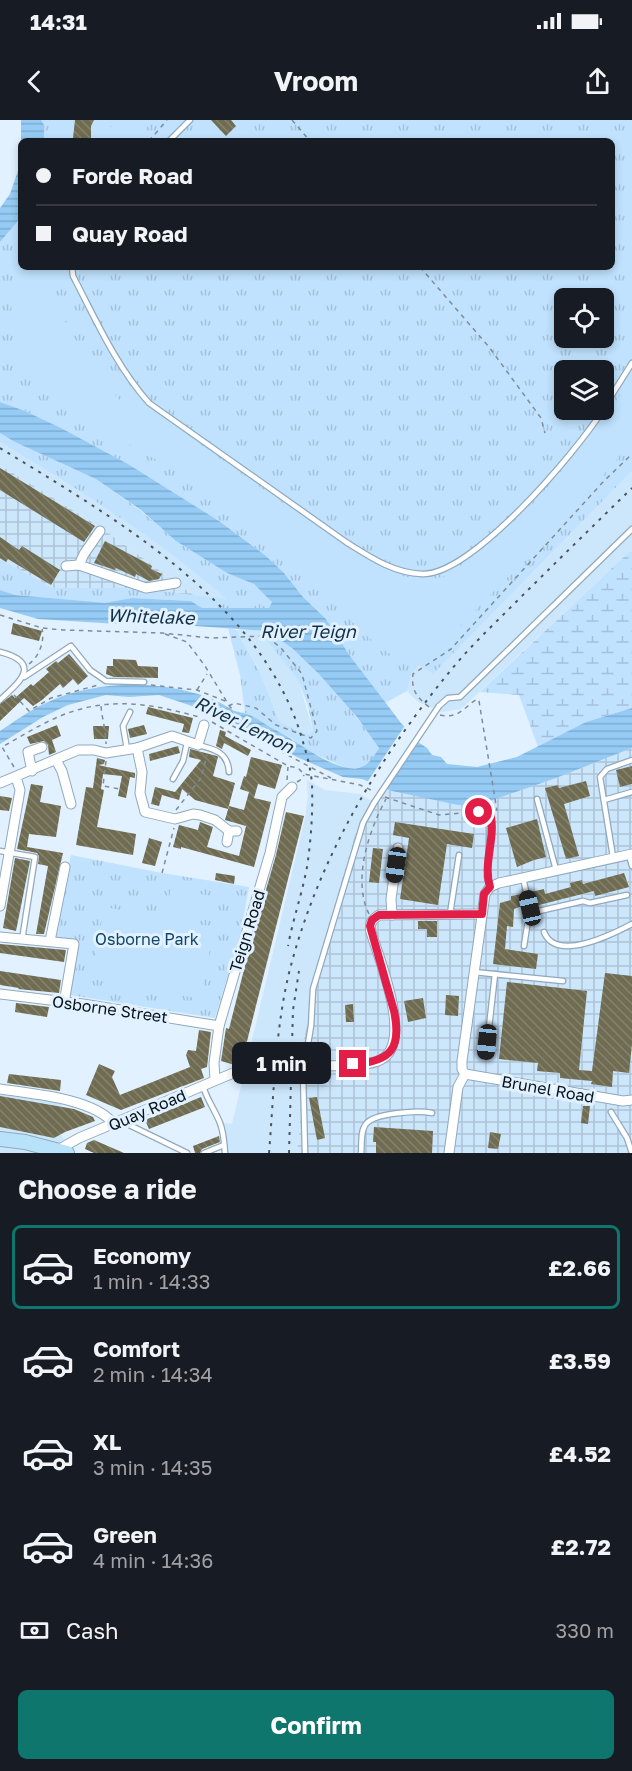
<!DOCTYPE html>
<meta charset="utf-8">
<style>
:root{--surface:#171b24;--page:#20242c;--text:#f1f3f6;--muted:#9ea1a6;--line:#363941;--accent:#0f766e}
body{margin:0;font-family:"Golos Text",sans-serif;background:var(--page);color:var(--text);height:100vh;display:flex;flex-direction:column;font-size:22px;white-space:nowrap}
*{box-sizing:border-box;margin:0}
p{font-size:20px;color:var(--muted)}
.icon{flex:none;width:33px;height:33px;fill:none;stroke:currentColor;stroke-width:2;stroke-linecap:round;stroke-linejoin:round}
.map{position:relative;height:1033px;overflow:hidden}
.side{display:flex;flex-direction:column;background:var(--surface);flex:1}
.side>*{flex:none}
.guide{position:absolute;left:18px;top:18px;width:597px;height:132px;border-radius:9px;box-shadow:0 3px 9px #0003;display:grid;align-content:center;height:132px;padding:0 18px;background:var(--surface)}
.controls{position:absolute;left:554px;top:168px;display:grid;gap:12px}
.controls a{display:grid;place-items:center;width:60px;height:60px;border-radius:9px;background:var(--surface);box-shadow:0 3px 9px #0003;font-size:30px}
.end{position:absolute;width:27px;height:27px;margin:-14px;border:8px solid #e11d48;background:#fff;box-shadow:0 0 0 3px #fff}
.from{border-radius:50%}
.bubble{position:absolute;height:42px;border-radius:9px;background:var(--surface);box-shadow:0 3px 9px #0003;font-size:20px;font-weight:700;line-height:42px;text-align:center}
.car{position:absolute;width:18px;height:36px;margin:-18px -9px;border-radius:8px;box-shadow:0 0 4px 2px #0007;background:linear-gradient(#222 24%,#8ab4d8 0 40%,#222 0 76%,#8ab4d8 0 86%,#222 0)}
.guide b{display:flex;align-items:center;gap:21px;height:57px;font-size:22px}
.guide b+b{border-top:2px solid var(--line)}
.guide i{width:15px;height:15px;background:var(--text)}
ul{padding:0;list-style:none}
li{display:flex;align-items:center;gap:18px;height:84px;margin:0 12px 9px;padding:0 6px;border:3px solid transparent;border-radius:9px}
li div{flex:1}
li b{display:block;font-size:22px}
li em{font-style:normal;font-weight:700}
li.on{border-color:var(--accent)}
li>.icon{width:54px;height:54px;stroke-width:1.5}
h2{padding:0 18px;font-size:27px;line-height:72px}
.pay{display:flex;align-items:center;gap:15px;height:66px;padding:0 18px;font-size:22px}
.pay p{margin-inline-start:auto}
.button{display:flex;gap:12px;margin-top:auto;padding:12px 18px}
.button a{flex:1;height:69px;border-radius:9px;background:var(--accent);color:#fff;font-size:24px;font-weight:700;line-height:69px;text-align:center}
.status{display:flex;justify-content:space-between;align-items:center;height:42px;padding:0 30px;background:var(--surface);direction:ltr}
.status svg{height:16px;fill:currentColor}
header{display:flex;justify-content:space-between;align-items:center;height:78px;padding:0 18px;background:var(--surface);font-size:27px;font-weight:700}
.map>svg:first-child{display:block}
</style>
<div class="status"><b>14:31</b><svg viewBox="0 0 49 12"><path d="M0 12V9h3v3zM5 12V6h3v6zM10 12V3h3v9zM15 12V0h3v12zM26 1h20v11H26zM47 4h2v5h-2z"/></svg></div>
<header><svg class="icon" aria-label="back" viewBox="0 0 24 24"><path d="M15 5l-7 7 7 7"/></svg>Vroom<svg class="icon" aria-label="share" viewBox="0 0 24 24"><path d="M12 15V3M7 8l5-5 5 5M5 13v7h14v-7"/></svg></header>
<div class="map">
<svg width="632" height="1033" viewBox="0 0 632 1033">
<defs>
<pattern id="industrial-grid" width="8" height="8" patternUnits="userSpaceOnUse" patternTransform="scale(1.5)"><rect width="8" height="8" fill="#cce6fc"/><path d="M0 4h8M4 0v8" fill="none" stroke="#aec4d7"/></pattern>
<pattern id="grass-tufts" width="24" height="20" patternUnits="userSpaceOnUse" patternTransform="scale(1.5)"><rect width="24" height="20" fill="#c0e2fe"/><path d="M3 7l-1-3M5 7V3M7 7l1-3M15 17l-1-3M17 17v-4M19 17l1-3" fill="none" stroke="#a4c1d9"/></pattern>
<pattern id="wetland-marsh" width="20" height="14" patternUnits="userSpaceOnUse" patternTransform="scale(1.5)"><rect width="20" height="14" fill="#c0e2fe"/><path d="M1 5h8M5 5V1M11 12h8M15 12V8" fill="none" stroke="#a4c1d9"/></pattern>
<pattern id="water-rules" width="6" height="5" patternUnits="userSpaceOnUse" patternTransform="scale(1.5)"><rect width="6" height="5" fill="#95cbf4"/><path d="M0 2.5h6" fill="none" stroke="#7fadd1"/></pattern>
<pattern id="building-back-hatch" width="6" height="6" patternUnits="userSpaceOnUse" patternTransform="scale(1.5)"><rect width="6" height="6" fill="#6f6c51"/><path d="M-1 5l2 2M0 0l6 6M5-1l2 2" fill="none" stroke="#848370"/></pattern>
</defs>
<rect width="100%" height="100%" fill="#e1f1ff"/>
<!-- built -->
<g fill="#cce6fc">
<polygon points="0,322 111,390 190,447 227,480 196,477 103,409 0,345"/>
<polygon points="632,351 632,431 629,432 461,589 442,592 418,582 407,571 411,555 415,549 420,545 433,554"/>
<polygon points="258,509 298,559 313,611 311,614 295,610 279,601 260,551 236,510"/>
<polygon points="307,660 325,670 360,674 373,682 307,905 300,937 300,1007 297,1033 227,1033 224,1003 232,1004 305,698 308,677"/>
<polygon points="0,969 62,979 58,1010 64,1020 55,1024 45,1033 0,1033"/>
</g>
<!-- industrial -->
<g fill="url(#industrial-grid)">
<polygon points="0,345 103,409 196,477 135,468 53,468 0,439"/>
<polygon points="632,628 632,1033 297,1033 300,1007 300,937 307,905 310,869 355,715 381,668 406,674 484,683 556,658"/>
</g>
<!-- grass -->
<g fill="url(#grass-tufts)" fill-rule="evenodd">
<path d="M41,0H632V351L433,554L419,545L411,555L407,571L385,583L350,536L326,499L303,477L284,453L266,436L219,401L128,344L61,308L25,291L0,282V122L17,102L21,94V147H612V21H44V5ZM564,178H603V218H564ZM564,250H603V290H564Z"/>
<path d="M0,313L15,322L96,359L140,390L179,423L227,453L251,462L262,470L272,482L269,488H202L191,481L132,478L105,484L15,475L0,470V439L53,468H135L226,479C157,417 79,370 0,322Z"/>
<path d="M228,508L236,510L260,552L279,601L295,610L310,614L313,611L308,585L298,560L258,509C297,517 355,594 379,627L371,643L365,647L349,649L317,635L299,626L293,619L245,593L240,555Z"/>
<polygon points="71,735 162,753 249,767 241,812 215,898 70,875 77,823 55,817"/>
</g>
<!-- wetland -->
<polygon fill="url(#wetland-marsh)" points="632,431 632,588 586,602 538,627 519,575 480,572 629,432"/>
<!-- pitch -->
<g fill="#c0e2fe">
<polygon points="117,0 154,0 133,21 98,21"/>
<path d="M21,144V147H50C50,153 50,160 51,166C58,200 100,258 123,284L131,276L363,440L386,453L424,460L443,457L471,441L515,404L576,335L605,300L632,255V321L586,376L439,528C429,535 419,543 406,541C377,536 314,461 293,437C278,422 262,408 245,395C205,363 157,342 113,315C97,305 81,291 66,280C50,268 32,258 21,241C13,230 10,189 12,175C13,164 16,154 21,144Z"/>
<polygon points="171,768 220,778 215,802 166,792"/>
<polygon points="104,787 214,807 201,879 91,859"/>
</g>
<!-- water -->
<g fill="url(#water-rules)">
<polygon points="21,0 41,0 44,5 44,21 21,21"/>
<polygon points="21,42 21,94 17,102 0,122 0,88 10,74"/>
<path d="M0,282L25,291L61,308L128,344L219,401L266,436L284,453L303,477L326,499L350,536L401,603L418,622L427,628L432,635L441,637L447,644L477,647L517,637L586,602L632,588V628L556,658L484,683L458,685L392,671L362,659L343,657L297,637L222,596L159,575L129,577L106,575L68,585L43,597L0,624V611C15,601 30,590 46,583C90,562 148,560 194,573C207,576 220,582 231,589C235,592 240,592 244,593C254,596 263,603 272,608C296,620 322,643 348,648C365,651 372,640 379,628L357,597L319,554L292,528L268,511L195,506L160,498L118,504L38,499L0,488V470L15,475L105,483L132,478L191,481L202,488H269L272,482L254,464L227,453L176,421L141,390L96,359L15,322L0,313Z"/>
</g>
<!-- pier -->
<polygon fill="#e1f1ff" points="406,604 420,620 385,672 366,664"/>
<!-- building -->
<g fill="url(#building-back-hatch)">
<polygon points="75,0 94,0 91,6 91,19 73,18"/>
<polygon points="211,0 231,0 236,6 226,16"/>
<polygon points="0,348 95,406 84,422 0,370"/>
<polygon points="0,417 19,430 22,426 60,450 51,465 8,439 6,442 0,438"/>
<polygon points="105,421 152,446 151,449 162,454 159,459 149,461 136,454 135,457 116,448 115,450 94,443"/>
<polygon points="13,503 42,511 39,521 11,514"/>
<polygon points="69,534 88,556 78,565 73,559 63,568 60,564 42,580 33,586 24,578 0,601 0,584 12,575 15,578 31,564 33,566 49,552 46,549 56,541 58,543"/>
<polygon points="113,539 136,540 138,546 158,547 158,558 114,557 106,554 107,546 113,546"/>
<polygon points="148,587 193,598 189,613 182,612 184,604 146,594"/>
<polygon points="57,605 61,616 52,620 56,632 49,635 48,625 44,621 30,624 27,617"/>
<polygon points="144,605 147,614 130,618 128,609"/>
<polygon points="93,606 109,606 108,619 94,619"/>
<polygon points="220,610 226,612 225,616 251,630 248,636 224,623 222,629 216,626"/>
<polygon points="178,626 180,633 150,641 149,634"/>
<polygon points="190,629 217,636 218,637 213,656 235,663 228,689 195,680 182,669 179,680 162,675 159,686 151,684 155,667 175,672 201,640 189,637"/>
<polygon points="251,637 282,645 275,669 258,664 254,678 271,682 254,747 181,727 181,729 173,727 179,705 198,710 200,702 213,707 207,727 239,736 246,706 225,700 229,686 244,690 249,672 240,669 244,656 246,657"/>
<polygon points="97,638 105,640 104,644 98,645 135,653 135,658 130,657 126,678 118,676 122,656 103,654 101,669 104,670 97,707 136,714 133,735 76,725 86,667 93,668"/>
<polygon points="632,646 632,664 620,667 616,650"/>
<polygon points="586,661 590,676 564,684 579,736 566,739 545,668 558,665 559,668"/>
<polygon points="31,664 43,666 40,682 61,686 56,717 29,714 27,727 63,733 44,814 36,814 48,746 38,744 39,736 37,733 17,729"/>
<polygon points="0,676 12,678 9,691 0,690"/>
<polygon points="286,692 304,696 241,945 235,945 221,941 226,908 229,909 251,822 276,735"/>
<polygon points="537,699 546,737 534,740 517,747 506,708"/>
<polygon points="395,702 474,714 472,728 447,724 438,785 400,779 409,718 393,715"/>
<polygon points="149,718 162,722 155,746 142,743"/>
<polygon points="373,728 383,729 379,763 369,762"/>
<polygon points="15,738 30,741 16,811 3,808"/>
<polygon points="216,753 235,756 234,764 215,760"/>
<polygon points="624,753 629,767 595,776 594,771 535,786 533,781 531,772 544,769 545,774 571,767 570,763 582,760 583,764"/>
<polygon points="522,774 525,785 514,789 513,807 507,806 505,829 538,834 536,849 493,844 500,783 511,780 511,776"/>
<polygon points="418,801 437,801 437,817 427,817 427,809 418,809"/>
<polygon points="0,824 66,830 64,842 0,833"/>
<polygon points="0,851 61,860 59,873 18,869 19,868 0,865"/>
<polygon points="605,853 632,856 632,924 629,953 613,951 612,967 591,964 592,961 560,958 560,953 537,951 538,943 499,939 507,862 587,871 579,950 592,951"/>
<polygon points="446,875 459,876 458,896 445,895"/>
<polygon points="423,878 426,898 408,902 404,881"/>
<polygon points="16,883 49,887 47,897 15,892"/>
<polygon points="353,884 354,902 346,902 345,885"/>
<polygon points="199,910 211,912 207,947 201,949 204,958 121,990 86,975 99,944 115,951 112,957 120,975 190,947 186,935 188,930 196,931"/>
<polygon points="9,954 61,960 60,971 7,963"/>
<polygon points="0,976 74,989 93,997 95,1001 65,1012 54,1018 0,1007"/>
<polygon points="201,977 205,987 149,1009 145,1000"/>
<polygon points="317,977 325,1018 317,1020 309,978"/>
<polygon points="583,986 590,986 588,1004 581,1003"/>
<polygon points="374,1007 433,1011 432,1033 376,1033 376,1022 373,1022"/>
<polygon points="490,1012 501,1014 498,1029 488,1028"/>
<polygon points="219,1016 220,1022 202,1029 200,1033 195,1033 193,1026"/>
<polygon points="94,1020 124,1033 94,1033 85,1029 87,1023"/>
</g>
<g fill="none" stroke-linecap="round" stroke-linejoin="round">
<!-- street-tunnel -->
<polyline stroke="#c0d0dc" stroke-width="9" stroke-dasharray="9 4.5" stroke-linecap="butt" points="238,951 261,944 309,946"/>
<defs>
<g id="lane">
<polyline points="169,21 190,0"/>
<path d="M72,147L73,156C96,200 116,246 149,283L346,422C370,437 393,453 422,454C472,456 577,331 603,290"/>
<polyline points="603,289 632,243"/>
<path d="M0,532C42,543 21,561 0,580"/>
<polyline points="24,557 71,526 90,550 106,561 144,562"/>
<polyline points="439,586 448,578 460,577 632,409"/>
<path d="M198,625C214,629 228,632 229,652"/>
<polyline points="127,629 123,606 130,592"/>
<polyline points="173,659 183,641 187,623"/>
<polyline points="537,679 556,750"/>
<polyline points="604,680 632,672"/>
<polyline points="479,692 489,690 491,694 487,757 490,767"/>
<polyline points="0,731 35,737 22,820"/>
<polyline points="629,735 632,746"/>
<polyline points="613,737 600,657 607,649 632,640"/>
<polyline points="523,758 530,788 524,826"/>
<polyline points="530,791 535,792 583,781 590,783 627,775"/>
<polyline points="450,794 459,735"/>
<path d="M544,812C556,843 613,814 632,804"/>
<polyline points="474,852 563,861"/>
<polyline points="486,934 495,854"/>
<path d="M203,966C207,980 215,990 220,1003C224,1013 224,1023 225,1033"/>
<polyline points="611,992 627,1018 632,1033"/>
<polyline points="121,1001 187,1033"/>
<polyline points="204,1033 224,1025"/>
<polyline points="305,1033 303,954 311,906 313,869 363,703 374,683"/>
<path d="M361,1033C362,1025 360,1011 366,1004C374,993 418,990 432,993"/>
</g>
<g id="street">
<polyline points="79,445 84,434 100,411"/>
<polyline points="66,446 79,445 146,468 176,463"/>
<polyline points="137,628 142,652 140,673 145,692 175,699 193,694 200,695 215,700 229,711"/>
<polyline points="56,640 62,651 71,684"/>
<polyline points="32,651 28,632 42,627"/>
<polyline points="0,663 78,630 94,630 106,633 137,628 172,616 198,625 204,605"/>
<polyline points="227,722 229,711 237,711"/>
<polyline points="0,786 20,670 16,657"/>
<polyline points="392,795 391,779 398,728"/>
<polyline points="0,817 74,824 64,883"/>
<polyline points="50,821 65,747"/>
<polyline points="0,874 83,884 219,906"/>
<path d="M309,946C330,945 358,948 378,941C416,927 379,839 371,812C369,803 372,800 379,795L482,794"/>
<polyline points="465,954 623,981 632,980"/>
<polyline points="215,960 214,943 219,906 270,733 282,677 292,667"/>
<path d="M0,969C32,974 92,978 113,1003"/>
<polyline points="56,1031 79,1018 238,951"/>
<polyline points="449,1033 458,967 465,954 462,949 462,941 485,774 490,767 499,763 632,734"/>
</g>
<polyline id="secondary" points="0,1019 25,1022 67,1033"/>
</defs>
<!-- lane casing -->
<use href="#lane" stroke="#90a9bd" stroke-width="7"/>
<!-- street casing -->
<use href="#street" stroke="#90a9bd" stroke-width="11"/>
<!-- secondary casing -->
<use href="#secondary" stroke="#90a9bd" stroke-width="16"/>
<!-- path -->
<g stroke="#7f8c97" stroke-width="1.5" stroke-dasharray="4.5 4.5" stroke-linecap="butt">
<polyline points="292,0 310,21"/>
<polyline points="149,21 167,0"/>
<polyline points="420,147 489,227 541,298 545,313"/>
<polyline points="0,495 42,508 63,510 162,513 211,518 266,516 281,528 302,554 317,611 311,618 276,605 256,588 234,583 229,586"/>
<polyline points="165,514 187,522 205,546 230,587 233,589 227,603 331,658"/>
<path d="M29,544C39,537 45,521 42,509"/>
<polyline points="151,565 197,570 225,581"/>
<polyline points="197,570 207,554"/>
<polyline points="14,575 29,591 51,578 98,565"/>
<path d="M101,586C102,599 106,610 106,624"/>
<path d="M429,587C417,577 411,571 413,554L451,529L603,362L632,334"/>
<path d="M440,595C459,599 463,588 477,579L479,581L497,691"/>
<polyline points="212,602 288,646 298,648 304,654 360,665 373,671"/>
<polyline points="106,641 103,666 120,669"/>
<path d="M14,647L2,627C27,613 53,596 81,589C121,578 160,586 199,597"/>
<polyline points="287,660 288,647"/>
<polyline points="297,662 302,659 304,655"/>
<polyline points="385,677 439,695 473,692"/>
<polyline points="176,690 201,658 207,635"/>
<polyline points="162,753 174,708"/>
<path d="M369,794C352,760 369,710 386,679"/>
</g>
<!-- lane -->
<use href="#lane" stroke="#fff" stroke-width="4.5"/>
<!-- street -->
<use href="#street" stroke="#fff" stroke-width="9"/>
<!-- secondary -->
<use href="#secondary" stroke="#b7e2fa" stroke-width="14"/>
<!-- rail -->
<g stroke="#49555e" stroke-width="2" stroke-dasharray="3 6" stroke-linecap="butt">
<path d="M0,328C114,398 256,478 300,612C305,629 311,647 312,665C313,692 311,720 307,747C302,774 293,799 288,826"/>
<path d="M269,1033C274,973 275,912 289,853C318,738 380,635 456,544C473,524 493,505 512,486C552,446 592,407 632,368"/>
<polyline points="289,1033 293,890 299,851"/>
</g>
<defs>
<polyline id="lane-bridge" points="374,683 439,586"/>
</defs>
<!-- lane-bridge casing -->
<use href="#lane-bridge" stroke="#90a9bd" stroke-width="7" stroke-linecap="butt"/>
<!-- lane-bridge -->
<use href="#lane-bridge" stroke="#fff" stroke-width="4.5"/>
</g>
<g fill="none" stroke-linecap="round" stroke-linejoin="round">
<!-- route -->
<path stroke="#e11d48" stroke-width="8" d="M353,944C391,942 402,928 394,891L370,806L372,800L379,795L482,794L484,774L490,767C482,742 498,714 489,690L479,692"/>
</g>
<g text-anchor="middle" stroke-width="6" stroke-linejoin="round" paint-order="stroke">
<!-- street labels -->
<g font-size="16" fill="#081219" stroke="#e1f1ff">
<text transform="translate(247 811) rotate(-73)" y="6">Teign Road</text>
<text transform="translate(110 889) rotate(8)" y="6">Osborne Street</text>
<text transform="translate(548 969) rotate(10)" y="6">Brunel Road</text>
<text transform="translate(147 990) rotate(-23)" y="6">Quay Road</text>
</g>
<!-- park labels -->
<g font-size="16" fill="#124567" stroke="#e1f1ff">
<text x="147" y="825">Osborne Park</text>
</g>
<!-- water labels -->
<g font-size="18" font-style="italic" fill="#133146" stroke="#e1f1ff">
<text transform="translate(151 497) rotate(2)" y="6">Whitelake</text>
<text x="308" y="518">River Teign</text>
<text transform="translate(244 605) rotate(26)" y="6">River Lemon</text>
</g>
</g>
</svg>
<div class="controls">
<a><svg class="icon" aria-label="locate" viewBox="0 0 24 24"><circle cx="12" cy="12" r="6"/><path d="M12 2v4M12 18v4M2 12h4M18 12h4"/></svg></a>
<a><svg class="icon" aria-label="layers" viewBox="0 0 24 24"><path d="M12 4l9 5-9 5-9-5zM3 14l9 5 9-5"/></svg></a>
</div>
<i class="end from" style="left:479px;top:692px"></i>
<i class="end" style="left:353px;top:944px"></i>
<div class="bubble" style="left:232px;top:922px;width:99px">1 min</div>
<i class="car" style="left:396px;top:745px;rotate:188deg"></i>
<i class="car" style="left:530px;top:788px;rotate:347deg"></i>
<i class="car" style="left:487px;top:922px;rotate:186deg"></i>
<div class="guide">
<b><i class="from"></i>Forde Road</b>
<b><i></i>Quay Road</b>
</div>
</div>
<section class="side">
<h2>Choose a ride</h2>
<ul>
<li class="on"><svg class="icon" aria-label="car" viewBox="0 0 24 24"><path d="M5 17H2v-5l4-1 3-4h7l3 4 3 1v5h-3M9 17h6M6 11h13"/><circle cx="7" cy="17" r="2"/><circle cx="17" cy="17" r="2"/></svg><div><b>Economy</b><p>1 min · 14:33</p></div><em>£2.66</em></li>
<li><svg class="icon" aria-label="car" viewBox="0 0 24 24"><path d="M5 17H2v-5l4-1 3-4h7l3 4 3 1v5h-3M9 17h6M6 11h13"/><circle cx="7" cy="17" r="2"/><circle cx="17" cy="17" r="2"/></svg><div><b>Comfort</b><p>2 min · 14:34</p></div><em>£3.59</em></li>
<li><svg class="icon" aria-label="car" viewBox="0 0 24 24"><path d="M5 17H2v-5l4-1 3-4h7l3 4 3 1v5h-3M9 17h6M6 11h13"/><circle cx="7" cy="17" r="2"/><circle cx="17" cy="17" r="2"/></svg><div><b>XL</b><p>3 min · 14:35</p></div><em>£4.52</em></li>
<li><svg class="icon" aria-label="car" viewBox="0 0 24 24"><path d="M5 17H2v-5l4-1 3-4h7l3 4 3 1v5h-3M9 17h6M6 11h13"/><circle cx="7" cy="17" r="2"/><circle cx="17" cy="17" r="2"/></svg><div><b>Green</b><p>4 min · 14:36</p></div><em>£2.72</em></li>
</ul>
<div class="pay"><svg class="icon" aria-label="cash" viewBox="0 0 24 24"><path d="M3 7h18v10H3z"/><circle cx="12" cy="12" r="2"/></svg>Cash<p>330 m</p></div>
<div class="button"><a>Confirm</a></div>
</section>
